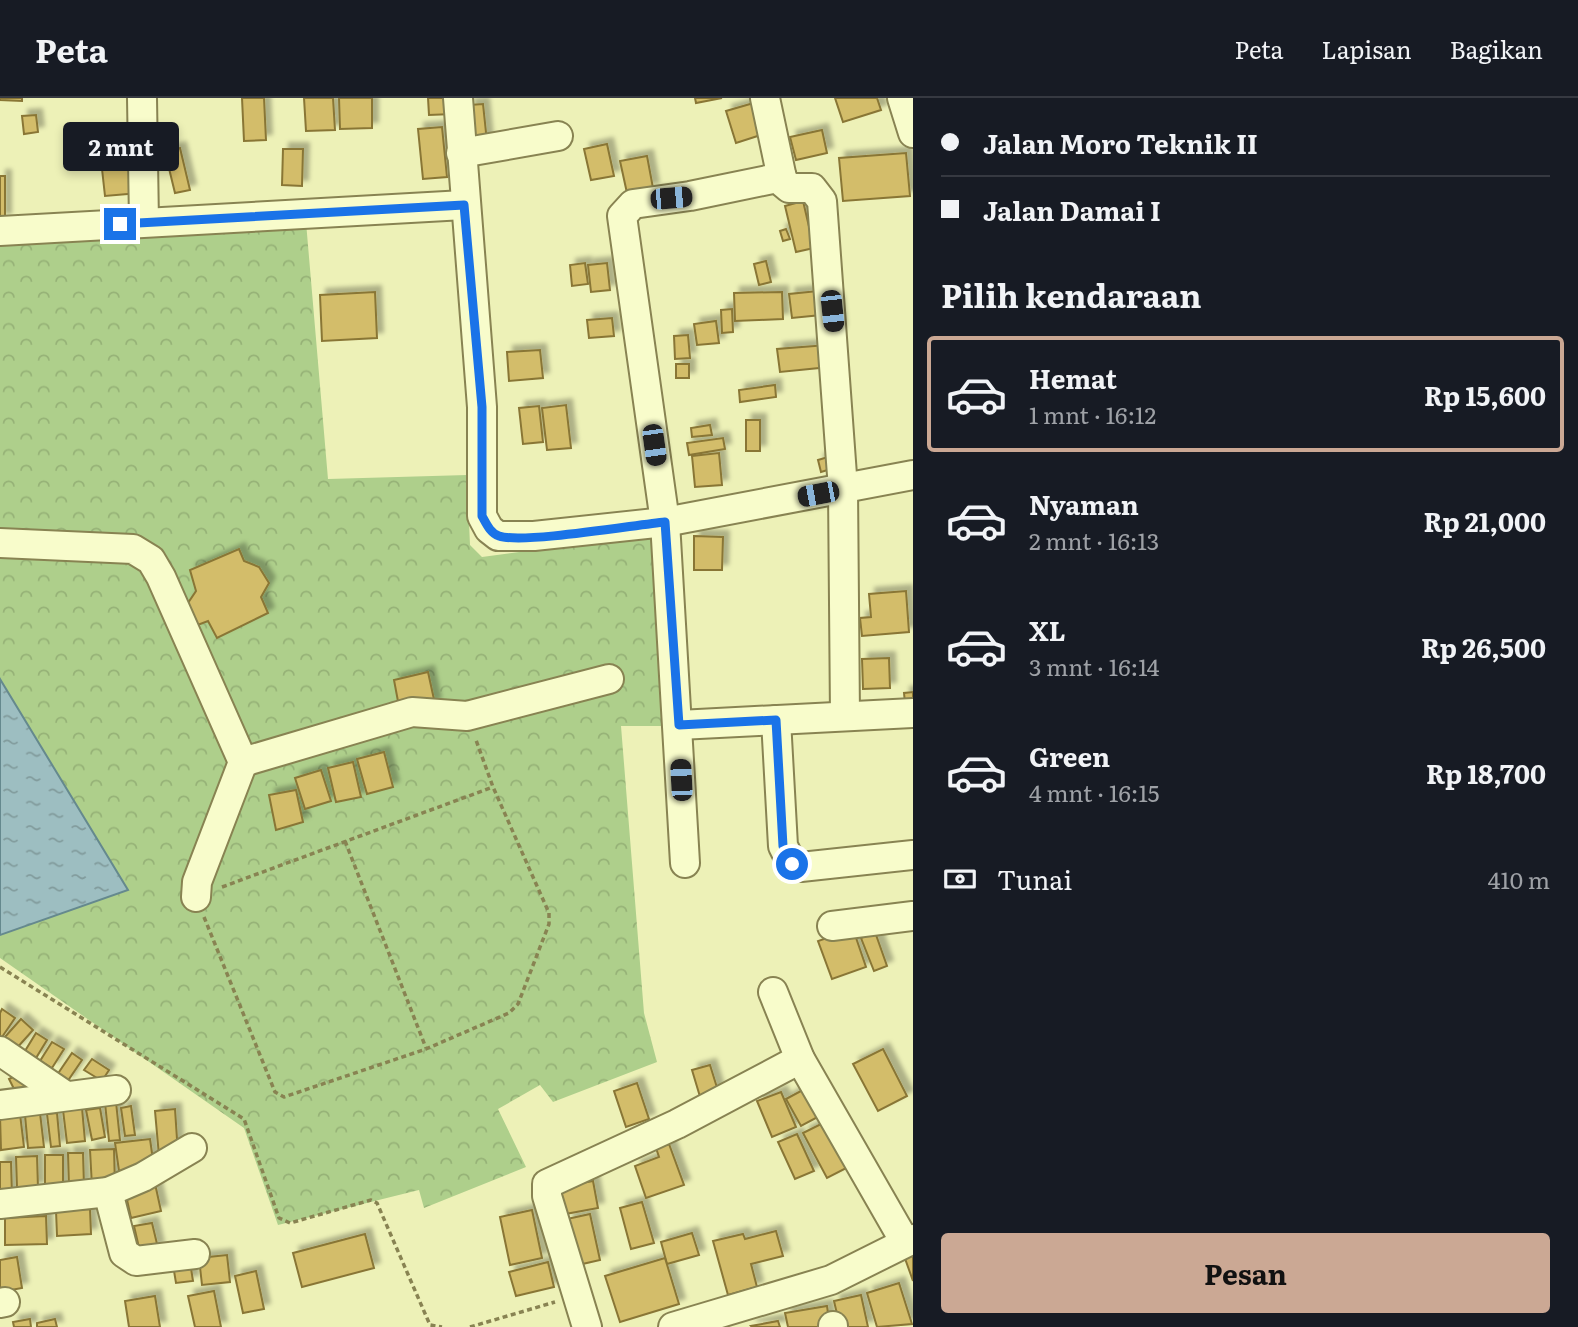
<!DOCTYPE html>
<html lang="id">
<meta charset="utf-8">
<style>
:root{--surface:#171b24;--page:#20242c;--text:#f1f3f6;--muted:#9ea1a6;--line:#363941;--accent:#cba894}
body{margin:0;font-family:Literata,serif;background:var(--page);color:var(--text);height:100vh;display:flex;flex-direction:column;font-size:26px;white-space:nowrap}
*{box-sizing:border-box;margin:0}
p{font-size:23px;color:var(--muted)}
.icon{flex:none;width:38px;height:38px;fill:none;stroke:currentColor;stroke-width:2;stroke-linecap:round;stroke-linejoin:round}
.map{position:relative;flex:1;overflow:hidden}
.details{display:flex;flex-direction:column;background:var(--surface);width:665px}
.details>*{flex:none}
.guide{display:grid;align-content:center;height:154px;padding:0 28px;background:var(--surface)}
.end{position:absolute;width:32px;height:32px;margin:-16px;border:9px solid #1a73e8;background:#fff;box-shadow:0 0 0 4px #fff}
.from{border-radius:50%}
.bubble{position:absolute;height:49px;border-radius:7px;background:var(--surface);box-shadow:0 4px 10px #0003;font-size:23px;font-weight:700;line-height:49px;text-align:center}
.car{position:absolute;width:21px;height:42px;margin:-21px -10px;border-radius:9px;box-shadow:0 0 5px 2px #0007;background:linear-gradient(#222 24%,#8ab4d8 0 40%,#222 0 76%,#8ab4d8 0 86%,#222 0)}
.guide b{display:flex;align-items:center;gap:24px;height:66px;font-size:26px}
.guide b+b{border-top:2px solid var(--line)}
.guide i{width:18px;height:18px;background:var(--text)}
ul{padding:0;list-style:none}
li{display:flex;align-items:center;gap:21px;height:116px;margin:0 14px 10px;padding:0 14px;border:4px solid transparent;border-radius:7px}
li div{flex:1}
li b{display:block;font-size:26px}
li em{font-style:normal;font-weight:700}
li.on{border-color:var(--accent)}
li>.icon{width:63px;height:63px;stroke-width:1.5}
h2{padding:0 28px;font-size:32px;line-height:84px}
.pay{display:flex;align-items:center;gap:18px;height:77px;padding:0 28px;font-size:26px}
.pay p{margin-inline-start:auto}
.primary-button{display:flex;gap:14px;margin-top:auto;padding:14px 28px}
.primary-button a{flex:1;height:80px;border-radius:7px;background:var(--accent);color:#111;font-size:28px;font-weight:700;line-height:80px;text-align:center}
header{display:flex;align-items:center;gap:42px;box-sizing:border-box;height:98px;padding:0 35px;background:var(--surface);border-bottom:2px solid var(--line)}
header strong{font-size:33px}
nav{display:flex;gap:38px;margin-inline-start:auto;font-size:24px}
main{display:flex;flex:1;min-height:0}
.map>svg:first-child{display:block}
</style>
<header>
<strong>Peta</strong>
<nav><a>Peta</a><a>Lapisan</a><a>Bagikan</a></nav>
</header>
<main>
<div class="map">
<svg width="913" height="1229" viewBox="0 0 913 1229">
<defs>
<pattern id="forest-crowns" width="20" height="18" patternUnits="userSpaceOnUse" patternTransform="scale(1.75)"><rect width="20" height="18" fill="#aecf8b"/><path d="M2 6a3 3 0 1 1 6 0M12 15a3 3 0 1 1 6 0" fill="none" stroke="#96b277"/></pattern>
<pattern id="water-ripples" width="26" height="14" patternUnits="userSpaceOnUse" patternTransform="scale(1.75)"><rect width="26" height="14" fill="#9dbec1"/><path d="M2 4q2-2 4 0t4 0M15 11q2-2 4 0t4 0" fill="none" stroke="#819b9c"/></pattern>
<filter id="shadow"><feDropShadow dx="6" dy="-6" stdDeviation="2" flood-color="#0004"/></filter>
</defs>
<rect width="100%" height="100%" fill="#edf1b7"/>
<!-- forest -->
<polygon fill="url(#forest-crowns)" points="306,124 328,381 467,377 470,447 482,459 661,435 668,628 621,628 644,915 657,964 553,1004 540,987 498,1011 526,1069 424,1110 419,1092 278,1127 244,1030 0,860 0,142"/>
<!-- water -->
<polygon fill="url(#water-ripples)" stroke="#65898e" stroke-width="2" points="0,581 128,792 0,837"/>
<!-- building -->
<g fill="#d3bd6a" stroke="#897636" stroke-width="2" filter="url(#shadow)">
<polygon points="0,0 22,0 22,3 0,2"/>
<polygon points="242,0 264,0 266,42 244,43"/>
<polygon points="304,0 333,0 335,32 306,33"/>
<polygon points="339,0 372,0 372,30 340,31"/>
<polygon points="428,0 452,0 453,16 429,17"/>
<polygon points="695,0 722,0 696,5"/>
<polygon points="835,0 877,0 881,12 843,24"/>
<polygon points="757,4 767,35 736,45 726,13"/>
<polygon points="483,6 487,44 472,45 469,7"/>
<polygon points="36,17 38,34 24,36 22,18"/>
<polygon points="442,29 447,79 423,81 418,31"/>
<polygon points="822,32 827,55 796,62 790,39"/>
<polygon points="607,46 614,78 591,82 584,51"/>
<polygon points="135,49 139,95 105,98 100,53"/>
<polygon points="180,50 190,92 175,95 165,54"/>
<polygon points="283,51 303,51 302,88 282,87"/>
<polygon points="906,55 910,98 843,103 839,60"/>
<polygon points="647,58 653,90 627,95 620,63"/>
<rect x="0" y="78" width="5" height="43"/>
<polygon points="803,103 814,150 796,154 785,108"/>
<polygon points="786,131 790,141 783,143 780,133"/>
<polygon points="766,163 771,184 759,187 754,166"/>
<polygon points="585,165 588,186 572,188 570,167"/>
<polygon points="607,165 610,192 591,194 588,167"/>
<polygon points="818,193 821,217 792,220 789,196"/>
<polygon points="375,194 377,240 322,243 320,197"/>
<polygon points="782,194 783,221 735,223 734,195"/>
<polygon points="732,211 733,234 722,235 721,212"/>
<polygon points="612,220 614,238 589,240 587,222"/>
<polygon points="716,223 719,245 697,247 694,226"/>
<polygon points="688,237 690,260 675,261 674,238"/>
<polygon points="827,247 829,269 780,274 777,251"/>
<polygon points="540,252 543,280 509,283 507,254"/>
<rect x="676" y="266" width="13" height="14"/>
<polygon points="775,287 776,299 740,304 739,292"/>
<polygon points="566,307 571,350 547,352 542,310"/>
<polygon points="539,308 543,344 523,346 519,310"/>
<rect x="746" y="322" width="14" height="31"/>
<polygon points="710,327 712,337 692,339 691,330"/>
<polygon points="723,340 725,351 689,357 687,345"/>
<polygon points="719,355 722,387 695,389 692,358"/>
<polygon points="828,359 831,371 821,374 818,362"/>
<polygon points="694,438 723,439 722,472 694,472"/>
<polygon points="239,451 244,463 259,469 269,485 261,499 268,515 217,540 208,523 195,528 188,505 196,493 190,472"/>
<polygon points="906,493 909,534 862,538 860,520 871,519 869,496"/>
<polygon points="889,560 890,590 863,591 862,561"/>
<polygon points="428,574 435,606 400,614 394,582"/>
<polygon points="913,594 913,604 905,605 904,595"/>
<polygon points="384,654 393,689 367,696 357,661"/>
<polygon points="353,664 361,699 336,704 328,670"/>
<polygon points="321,672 331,703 305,711 295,680"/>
<polygon points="296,692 303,724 276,732 269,697"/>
<polygon points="853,831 866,869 832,881 818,843"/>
<polygon points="875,834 887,868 874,873 861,840"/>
<polygon points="2,911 15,920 0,942 0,915"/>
<polygon points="21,921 33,932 16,951 4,940"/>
<polygon points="36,935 47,942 36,960 25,953"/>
<polygon points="52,944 64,951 52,970 40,963"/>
<polygon points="883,951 907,998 878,1013 853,966"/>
<polygon points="72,955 82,962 67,984 57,977"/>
<polygon points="92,961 109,972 102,983 84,972"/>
<polygon points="710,967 719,996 701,1002 692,972"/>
<polygon points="25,973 34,991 18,999 9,981"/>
<polygon points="637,985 649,1021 626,1029 614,993"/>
<polygon points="812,987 827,1014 801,1028 786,1001"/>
<polygon points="781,994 796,1029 772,1039 757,1003"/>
<polygon points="116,1004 120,1042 109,1043 105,1005"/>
<polygon points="131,1008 135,1037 125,1038 121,1010"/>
<polygon points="82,1010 85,1043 67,1045 63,1012"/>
<polygon points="100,1010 105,1039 92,1042 86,1012"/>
<polygon points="175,1011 178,1056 159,1058 155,1013"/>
<polygon points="40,1015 44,1049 28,1050 25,1017"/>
<polygon points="57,1015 60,1048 51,1049 47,1016"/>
<polygon points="20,1016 24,1049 1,1052 0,1018"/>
<polygon points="833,1020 856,1065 827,1080 803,1035"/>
<polygon points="797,1036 814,1073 795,1081 778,1044"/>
<polygon points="150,1041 154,1069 119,1073 115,1045"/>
<polygon points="669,1046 684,1087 646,1100 635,1068 659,1059 656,1050"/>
<polygon points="114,1051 115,1088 92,1089 90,1052"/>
<polygon points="68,1055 83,1055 84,1088 69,1089"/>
<rect x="45" y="1057" width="18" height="37"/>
<polygon points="37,1058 38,1090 17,1090 16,1059"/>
<polygon points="0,1064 11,1064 12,1097 0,1097"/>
<polygon points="154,1081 161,1113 131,1120 124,1088"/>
<polygon points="593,1083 598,1110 560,1117 554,1090"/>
<polygon points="642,1104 654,1145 631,1151 620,1110"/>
<polygon points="90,1111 91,1136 57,1138 56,1113"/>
<polygon points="532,1112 542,1160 510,1167 500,1119"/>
<polygon points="590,1116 600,1162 578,1167 567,1121"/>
<polygon points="46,1118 47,1146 5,1147 5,1120"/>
<polygon points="152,1125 158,1150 140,1154 134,1128"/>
<polygon points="776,1133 783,1158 751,1166 757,1189 728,1197 713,1143 743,1136 745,1141"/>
<polygon points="692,1135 699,1157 667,1166 661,1144"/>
<polygon points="365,1136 374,1170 302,1189 293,1155"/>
<polygon points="913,1148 913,1183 902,1152"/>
<polygon points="227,1157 230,1184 202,1187 199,1160"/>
<polygon points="17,1159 22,1190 0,1194 0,1162"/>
<polygon points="665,1160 679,1206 620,1224 605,1178"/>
<polygon points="190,1164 193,1183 176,1185 173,1167"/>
<polygon points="548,1164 554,1189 516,1198 509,1174"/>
<polygon points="256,1173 264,1211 243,1215 235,1178"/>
<polygon points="899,1185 912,1226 877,1229 867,1195"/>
<polygon points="214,1193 221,1229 195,1229 188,1198"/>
<polygon points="861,1197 868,1229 840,1229 834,1203"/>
<polygon points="155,1198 160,1229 129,1229 125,1203"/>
<polygon points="827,1208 830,1229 788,1229 785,1215"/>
<polygon points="30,1221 31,1229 14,1229 13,1224"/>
<polygon points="55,1221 57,1229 37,1229 37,1225"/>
<polygon points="778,1223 780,1229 752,1229 751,1228"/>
</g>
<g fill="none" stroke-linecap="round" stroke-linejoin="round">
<defs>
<g id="minor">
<polyline points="142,0 144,124"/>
<polyline points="458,0 482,309 482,418 489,431 498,438 534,438 665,424 913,377"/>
<polyline points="765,0 783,85 789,90 812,90 822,103 843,391 845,618"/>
<polyline points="902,0 913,35"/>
<polyline points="461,55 558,38"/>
<polyline points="0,133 464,107"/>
<polyline points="0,445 133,451 151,462 161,479 243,664 197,784 196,799"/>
<polyline points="776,622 783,748 792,766 801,769 913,757"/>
<polyline points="679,627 913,615"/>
<polyline points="243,664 412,614 467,618 609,581"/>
<polyline points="685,765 665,424 622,118 633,106 690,98 782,79"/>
<polyline points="832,828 913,818"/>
<polyline points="773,894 800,961 905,1144"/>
<polyline points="0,953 66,998"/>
<polyline points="0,1007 116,992"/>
<polyline points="108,1094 124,1155 136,1163 195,1156"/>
<polyline points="0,1106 108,1094 143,1079 192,1050"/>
<polyline points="0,1205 5,1204"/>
<polyline points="833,1228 833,1229"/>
<polyline points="587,1229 547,1098 547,1086 677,1026 800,961"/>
<polyline points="673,1229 831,1182 913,1141"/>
</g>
</defs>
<!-- minor casing -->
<use href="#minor" stroke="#888352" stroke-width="32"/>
<!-- path -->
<g stroke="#888352" stroke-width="3.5" stroke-dasharray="5 3.5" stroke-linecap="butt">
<polyline points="345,743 426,950"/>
<polyline points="222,789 493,689"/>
<polyline points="204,819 275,994 284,999 426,951 509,915 518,906 549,826 549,815 493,689 476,642"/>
<polyline points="0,869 244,1021 279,1120 290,1125 371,1102 377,1105 430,1227 442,1229"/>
<polyline points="470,1229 555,1204"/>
</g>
<!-- minor -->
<use href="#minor" stroke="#f8fccb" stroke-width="28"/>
</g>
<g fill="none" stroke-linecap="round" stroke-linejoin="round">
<!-- route -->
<path stroke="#1a73e8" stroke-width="9" d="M120,126L464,107L482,309V418C486,425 490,435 499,438C523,446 634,427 665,424L679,627L776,622L783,748L792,766"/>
</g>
</svg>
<i class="end from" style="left:792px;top:766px"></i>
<i class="end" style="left:120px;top:126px"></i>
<div class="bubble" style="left:63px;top:24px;width:116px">2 mnt</div>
<i class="car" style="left:671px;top:100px;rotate:85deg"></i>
<i class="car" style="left:832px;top:213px;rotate:174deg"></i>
<i class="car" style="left:654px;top:347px;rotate:172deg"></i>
<i class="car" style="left:818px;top:396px;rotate:259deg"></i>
<i class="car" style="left:681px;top:682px;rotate:357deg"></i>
</div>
<section class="details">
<div class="guide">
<b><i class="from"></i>Jalan Moro Teknik II</b>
<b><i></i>Jalan Damai I</b>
</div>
<h2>Pilih kendaraan</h2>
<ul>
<li class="on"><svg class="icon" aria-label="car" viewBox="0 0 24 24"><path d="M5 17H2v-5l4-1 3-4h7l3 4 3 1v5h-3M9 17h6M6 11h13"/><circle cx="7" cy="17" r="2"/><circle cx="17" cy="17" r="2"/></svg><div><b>Hemat</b><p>1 mnt · 16:12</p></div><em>Rp 15,600</em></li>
<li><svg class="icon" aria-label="car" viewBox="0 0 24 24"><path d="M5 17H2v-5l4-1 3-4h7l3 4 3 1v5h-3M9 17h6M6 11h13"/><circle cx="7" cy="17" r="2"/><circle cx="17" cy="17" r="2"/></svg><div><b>Nyaman</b><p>2 mnt · 16:13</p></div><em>Rp 21,000</em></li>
<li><svg class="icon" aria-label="car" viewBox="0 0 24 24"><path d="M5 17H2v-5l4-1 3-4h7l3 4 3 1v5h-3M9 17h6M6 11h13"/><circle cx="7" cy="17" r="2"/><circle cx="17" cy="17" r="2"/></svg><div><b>XL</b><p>3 mnt · 16:14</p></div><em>Rp 26,500</em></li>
<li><svg class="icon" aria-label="car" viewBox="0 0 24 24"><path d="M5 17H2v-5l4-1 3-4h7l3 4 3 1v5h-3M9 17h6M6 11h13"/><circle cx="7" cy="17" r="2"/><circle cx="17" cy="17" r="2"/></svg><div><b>Green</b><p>4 mnt · 16:15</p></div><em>Rp 18,700</em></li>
</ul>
<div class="pay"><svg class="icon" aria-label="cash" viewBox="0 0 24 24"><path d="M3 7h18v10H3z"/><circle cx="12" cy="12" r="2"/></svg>Tunai<p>410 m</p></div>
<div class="primary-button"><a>Pesan</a></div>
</section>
</main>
